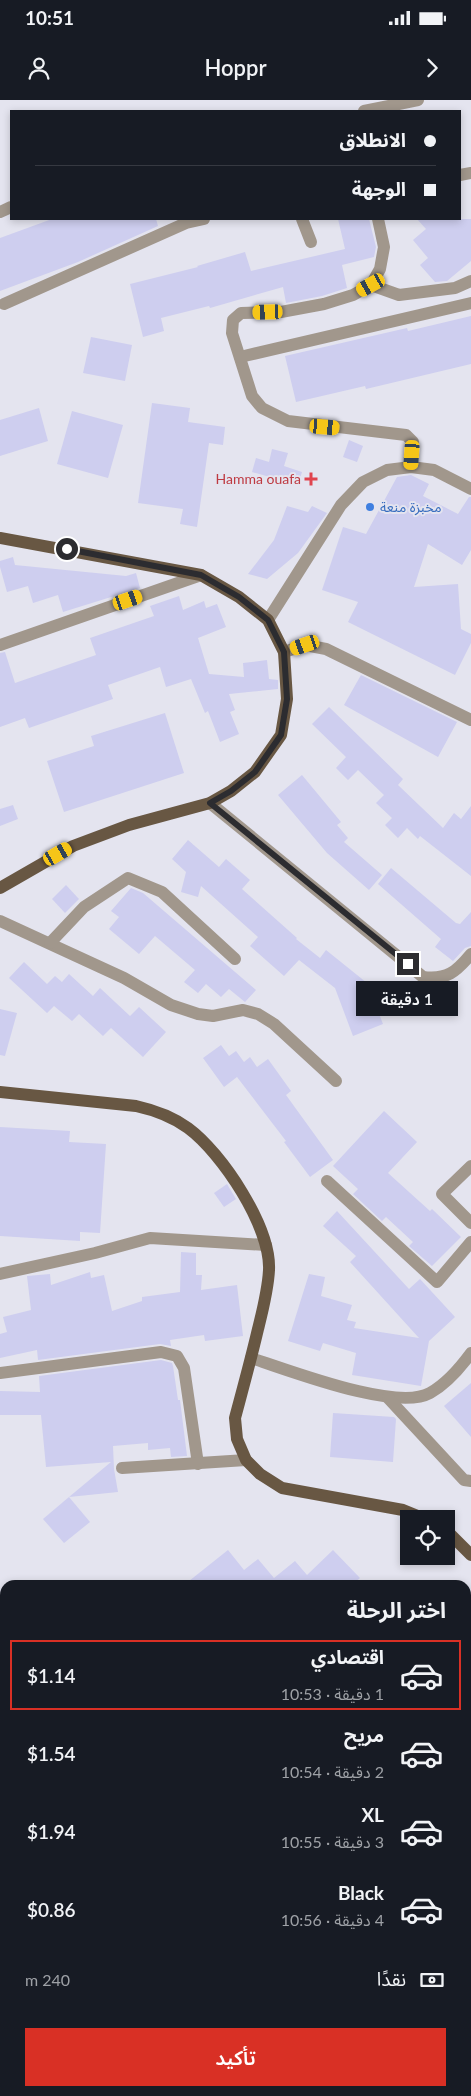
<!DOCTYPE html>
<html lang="ar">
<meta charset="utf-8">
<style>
:root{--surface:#171b24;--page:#20242c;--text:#f1f3f6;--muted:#9ea1a6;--line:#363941;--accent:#d93025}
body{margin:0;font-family:Lato,"Noto Sans Arabic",sans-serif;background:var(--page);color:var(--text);direction:rtl;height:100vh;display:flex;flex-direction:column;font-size:19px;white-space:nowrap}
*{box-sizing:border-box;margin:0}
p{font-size:16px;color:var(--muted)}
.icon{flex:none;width:28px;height:28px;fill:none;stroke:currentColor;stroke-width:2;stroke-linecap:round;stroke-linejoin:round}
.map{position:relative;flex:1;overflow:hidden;direction:ltr}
.panel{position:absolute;left:0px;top:1480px;width:471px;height:516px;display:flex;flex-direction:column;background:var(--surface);border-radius:15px 15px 0 0;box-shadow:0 2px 8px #0003;direction:rtl}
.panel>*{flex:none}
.hud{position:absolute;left:10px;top:10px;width:451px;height:110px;border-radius:0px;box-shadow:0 2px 8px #0003;direction:rtl;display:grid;align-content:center;height:110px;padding:0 25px;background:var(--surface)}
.buttons{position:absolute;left:400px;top:1410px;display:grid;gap:10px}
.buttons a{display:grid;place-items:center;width:55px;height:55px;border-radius:0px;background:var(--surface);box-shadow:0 2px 8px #0003;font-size:25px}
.end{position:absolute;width:22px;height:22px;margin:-11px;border:6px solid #2c2c30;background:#fff;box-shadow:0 0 0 2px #fff}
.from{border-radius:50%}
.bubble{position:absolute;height:35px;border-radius:0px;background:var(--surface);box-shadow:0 2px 8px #0003;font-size:16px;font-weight:600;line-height:35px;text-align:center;direction:rtl}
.car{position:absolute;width:15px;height:30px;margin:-15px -8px;border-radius:6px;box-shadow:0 0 4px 1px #0007;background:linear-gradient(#f5c518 24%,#345 0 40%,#f5c518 0 76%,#345 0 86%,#f5c518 0)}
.hud b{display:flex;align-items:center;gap:18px;height:48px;font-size:19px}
.hud b+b{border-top:1px solid var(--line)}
.hud i{width:12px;height:12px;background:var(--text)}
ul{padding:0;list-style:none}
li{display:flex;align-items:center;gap:15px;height:70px;margin:0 10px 8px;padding:0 15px;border:2px solid transparent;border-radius:0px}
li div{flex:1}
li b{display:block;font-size:19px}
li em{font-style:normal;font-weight:600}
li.active{border-color:var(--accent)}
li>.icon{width:45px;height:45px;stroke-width:1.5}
h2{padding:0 25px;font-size:22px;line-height:60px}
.pay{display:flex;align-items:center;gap:12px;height:55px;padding:0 25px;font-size:19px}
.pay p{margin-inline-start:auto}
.cta{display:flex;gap:10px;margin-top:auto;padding:10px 25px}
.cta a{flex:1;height:58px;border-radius:0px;background:var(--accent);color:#fff;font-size:20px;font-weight:600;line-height:58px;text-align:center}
.status{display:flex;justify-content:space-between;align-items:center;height:35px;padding:0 25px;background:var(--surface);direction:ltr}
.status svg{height:14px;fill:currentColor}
header{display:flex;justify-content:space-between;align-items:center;height:65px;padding:0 25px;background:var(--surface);font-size:22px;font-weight:600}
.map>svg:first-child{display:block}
</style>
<div class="status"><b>10:51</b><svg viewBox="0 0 49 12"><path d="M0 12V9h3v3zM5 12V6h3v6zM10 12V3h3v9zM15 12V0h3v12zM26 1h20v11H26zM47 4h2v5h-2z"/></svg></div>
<header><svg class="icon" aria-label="forward" viewBox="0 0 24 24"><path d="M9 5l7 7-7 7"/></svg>Hoppr<svg class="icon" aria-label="person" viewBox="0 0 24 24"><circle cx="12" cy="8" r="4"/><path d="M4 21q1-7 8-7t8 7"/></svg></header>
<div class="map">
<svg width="471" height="1996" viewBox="0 0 471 1996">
<rect width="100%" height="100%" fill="#e4e4ef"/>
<!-- building -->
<g fill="#ceceef">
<polygon points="52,119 156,119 158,126 78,162 0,191 0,138"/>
<polygon points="338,119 369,119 376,147 374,157 342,165 347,188 322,196 286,203 283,187 210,208 209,206 161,218 164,231 143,237 130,184 198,167 197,166 245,152 251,171 345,149"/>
<polygon points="417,119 471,119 471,161 447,181 435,182 420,165 428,158 413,140 426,129"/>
<polygon points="471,216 471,264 366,289 365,286 296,302 285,256 407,228 408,231"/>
<polygon points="91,237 132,245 125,281 83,273"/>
<polygon points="152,303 190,308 188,322 225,327 223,345 209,343 197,427 180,424 183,409 138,403"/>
<polygon points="39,308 48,341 0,356 0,320"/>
<polygon points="72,311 123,325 108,378 57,364"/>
<polygon points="349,340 363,346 357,362 343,357"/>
<polygon points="272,349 288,353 284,366 302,372 298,385 252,372 256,358 269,362"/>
<polygon points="411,375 429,384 423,396 458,414 469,397 471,397 471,450 462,465 428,444 414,487 458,484 461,529 471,534 471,543 455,575 348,522 358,502 322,490 343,427 366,434 397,377"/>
<polygon points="287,406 308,412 312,406 327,413 298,453 267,479 248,474 274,440"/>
<polygon points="13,457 15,465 126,476 136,473 140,488 63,512 58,495 33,503 28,486 7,492 0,467 0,461"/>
<polygon points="179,496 183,510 204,501 206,508 217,504 226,527 198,538 209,574 244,577 243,563 267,560 269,579 278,580 278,589 229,594 235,610 230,612 239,634 220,642 208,611 205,613 191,579 166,587 160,567 108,585 113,599 29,628 25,618 0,627 0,553 5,552 15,583 96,555 90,538 154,516 150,506"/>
<polygon points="361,575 457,622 438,657 344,605"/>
<polygon points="329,607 403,679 398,685 443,728 454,713 461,719 471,706 471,776 420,736 418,739 407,728 398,738 385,725 392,718 376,703 384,695 358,670 348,680 336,668 346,657 312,624"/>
<polygon points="165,613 184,673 64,712 47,661 94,646 91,636"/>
<polygon points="302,675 341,722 337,725 348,738 344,742 382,775 369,790 327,753 278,695"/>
<polygon points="13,705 18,719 0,726 0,709"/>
<polygon points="188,740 219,767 226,759 250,780 242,789 297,838 296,839 320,858 326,850 367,883 383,924 353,936 335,888 299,860 284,876 250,846 258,837 201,786 198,797 181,792 186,772 172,759"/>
<polygon points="391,768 456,823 460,824 471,812 471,846 465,848 453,861 435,847 441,839 378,784"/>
<polygon points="66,785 79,799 65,813 52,799"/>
<polygon points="131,788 143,793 256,890 245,902 229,889 221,897 206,884 198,893 184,882 195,870 155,836 139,854 109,829 119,817 111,811"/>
<polygon points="24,862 47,884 55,876 62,882 69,874 93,896 100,888 130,916 139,907 166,932 143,957 111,928 103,936 79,914 72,921 54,906 47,913 9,878"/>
<polygon points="0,909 17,913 5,956 0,955"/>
<polygon points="221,945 229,956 236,951 244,962 250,957 257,967 268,959 291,991 286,995 333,1060 310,1077 284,1042 286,1041 237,977 224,987 203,958"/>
<polygon points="384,1011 417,1042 388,1073 430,1111 432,1109 461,1137 432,1166 409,1146 413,1142 386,1117 382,1121 353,1094 358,1089 333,1066"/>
<polygon points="0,1027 70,1031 69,1042 106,1044 100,1133 80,1132 80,1141 0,1136"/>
<polygon points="227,1084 236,1099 224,1107 214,1093"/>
<polygon points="337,1111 409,1189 420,1179 455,1217 429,1241 421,1286 352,1275 356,1253 323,1243 320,1251 288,1241 309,1174 325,1177 321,1196 352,1205 347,1220 356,1222 354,1228 419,1238 350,1162 356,1156 323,1126"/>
<polygon points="181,1152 196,1153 196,1175 202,1175 201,1190 237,1185 243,1236 205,1241 204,1235 170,1240 171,1246 160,1244 38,1260 37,1250 0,1258 0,1234 7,1232 3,1217 31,1210 27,1176 50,1174 51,1185 90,1172 91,1178 104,1175 112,1211 142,1201 142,1197 180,1192"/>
<polygon points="161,1260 172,1263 173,1266 178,1300 180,1300 187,1356 171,1357 170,1348 148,1350 148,1343 113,1346 114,1369 118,1392 69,1397 111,1362 46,1367 41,1315 0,1315 0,1291 40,1292 39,1276"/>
<polygon points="471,1283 471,1337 444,1306"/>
<polygon points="333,1313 394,1317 396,1319 393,1362 330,1357"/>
<polygon points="69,1397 90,1422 64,1443 43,1419"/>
<polygon points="228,1450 244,1470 258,1459 274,1478 295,1461 307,1475 333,1450 360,1478 352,1485 184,1485"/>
</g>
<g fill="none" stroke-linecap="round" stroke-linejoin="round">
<!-- minor -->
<g stroke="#a1978c" stroke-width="12">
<polyline points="364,11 418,0"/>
<polyline points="460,75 471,73"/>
<polyline points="0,112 11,107"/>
<polyline points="302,119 311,142"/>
<polyline points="378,119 384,147 380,169 371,185 353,195 324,204 281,212 241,213 233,220 232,233 252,296 262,308 288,321 406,335 413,342 411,367"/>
<polyline points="371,185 399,195 455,188 471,181"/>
<polyline points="4,204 186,123 204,119"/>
<polyline points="240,257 471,203"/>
<polyline points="268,520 341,405 363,382 387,370 411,367 434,370 471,389"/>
<polyline points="0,545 201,475"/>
<polyline points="284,552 305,545 326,549 471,620"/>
<path d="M210,703L423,877C447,880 456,872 471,854"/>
<polyline points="0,821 124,878 171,905 198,914 213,916 243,910 258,914 274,924 336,981"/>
<polyline points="50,843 84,807 128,778 162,792 235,859"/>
<polyline points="471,1066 442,1094 471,1123"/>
<polyline points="327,1081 437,1182 471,1142"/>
<polyline points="0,1174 95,1153 150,1138 266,1145"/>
<path d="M251,1258C289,1270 396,1312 430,1293C446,1284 460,1268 471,1253"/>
<polyline points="0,1273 161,1252 177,1256 184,1268 198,1364"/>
<polyline points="388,1298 464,1380 471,1381"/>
<polyline points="122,1368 246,1360"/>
<polyline points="0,1698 5,1702"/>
<polyline points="466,1761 471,1757"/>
<polyline points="466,1911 471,1909"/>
<polyline points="0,1973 5,1976"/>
<polyline points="25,1991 31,1996"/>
<polyline points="215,1996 220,1991"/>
</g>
<!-- major -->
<g stroke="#685743" stroke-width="12">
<polyline points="0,438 201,475 239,497 268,520 284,552 287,599 281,635 255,672 231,691 210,703 129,725 73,746 0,788"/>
<path d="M0,992L136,1006C154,1010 173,1017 188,1028C222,1053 271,1127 269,1170C268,1190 263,1209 258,1229C251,1259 243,1288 235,1318L237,1339L246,1360L260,1374L282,1388L403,1410L425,1419"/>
<polyline points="446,1430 471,1455"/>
<polyline points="466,1619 471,1618"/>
<polyline points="0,1825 5,1821"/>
</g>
</g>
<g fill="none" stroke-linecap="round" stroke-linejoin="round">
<!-- route -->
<polyline stroke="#2c2c30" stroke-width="6" points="67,449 201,475 239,497 268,520 284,552 287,599 281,635 255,672 231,691 210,703 408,864"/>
</g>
<!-- markers -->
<path fill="#e0444e" stroke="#e4e4ef" stroke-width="2" d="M308.5 371.5h5v5h5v5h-5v5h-5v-5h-5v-5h5z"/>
<circle fill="#3f7fe0" stroke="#e4e4ef" stroke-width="2" cx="370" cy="407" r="5"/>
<g text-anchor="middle" stroke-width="4" stroke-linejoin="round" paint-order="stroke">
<!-- health labels -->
<g font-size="14" fill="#be3a42" stroke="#e4e4ef" text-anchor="end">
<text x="301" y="384">Hamma ouafa</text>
</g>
<!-- shop labels -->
<g font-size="14" fill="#366cbe" stroke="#e4e4ef" text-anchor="start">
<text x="380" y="412">مخبزة منعة</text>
</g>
</g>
</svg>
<div class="buttons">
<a><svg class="icon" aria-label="locate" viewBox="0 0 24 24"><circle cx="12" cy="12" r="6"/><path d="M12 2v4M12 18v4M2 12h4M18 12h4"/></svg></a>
</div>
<i class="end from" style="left:67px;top:449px"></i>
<i class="end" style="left:408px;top:864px"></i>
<div class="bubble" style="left:356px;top:881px;width:102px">1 دقيقة</div>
<i class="car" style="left:371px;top:185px;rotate:241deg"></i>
<i class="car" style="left:268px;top:212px;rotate:268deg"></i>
<i class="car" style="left:325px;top:327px;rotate:95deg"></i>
<i class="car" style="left:412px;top:355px;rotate:184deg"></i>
<i class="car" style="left:128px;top:500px;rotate:71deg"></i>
<i class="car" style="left:305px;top:545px;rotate:251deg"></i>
<i class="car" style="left:58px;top:754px;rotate:60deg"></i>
<div class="hud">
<b><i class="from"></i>الانطلاق</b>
<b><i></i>الوجهة</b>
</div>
<section class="panel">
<h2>اختر الرحلة</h2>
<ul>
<li class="active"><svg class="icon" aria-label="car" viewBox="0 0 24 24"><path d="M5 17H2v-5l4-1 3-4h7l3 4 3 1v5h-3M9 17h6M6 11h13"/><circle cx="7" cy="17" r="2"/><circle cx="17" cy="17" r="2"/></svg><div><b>اقتصادي</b><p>1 دقيقة · 10:53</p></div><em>$1.14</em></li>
<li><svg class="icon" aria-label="car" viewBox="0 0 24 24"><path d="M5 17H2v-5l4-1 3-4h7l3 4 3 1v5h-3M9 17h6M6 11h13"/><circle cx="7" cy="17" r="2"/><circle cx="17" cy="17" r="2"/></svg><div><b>مريح</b><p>2 دقيقة · 10:54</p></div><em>$1.54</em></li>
<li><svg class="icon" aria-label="car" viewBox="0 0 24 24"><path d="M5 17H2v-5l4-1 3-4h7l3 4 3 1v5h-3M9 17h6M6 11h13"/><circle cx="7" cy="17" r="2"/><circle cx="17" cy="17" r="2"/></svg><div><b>XL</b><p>3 دقيقة · 10:55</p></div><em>$1.94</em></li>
<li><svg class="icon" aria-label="car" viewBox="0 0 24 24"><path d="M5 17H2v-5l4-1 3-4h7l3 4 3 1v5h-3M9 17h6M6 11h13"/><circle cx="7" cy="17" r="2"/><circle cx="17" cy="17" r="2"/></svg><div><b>Black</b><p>4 دقيقة · 10:56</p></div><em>$0.86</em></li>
</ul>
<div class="pay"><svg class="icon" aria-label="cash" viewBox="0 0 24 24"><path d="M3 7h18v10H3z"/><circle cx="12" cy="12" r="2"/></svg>نقدًا<p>240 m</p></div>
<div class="cta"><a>تأكيد</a></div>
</section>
</div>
